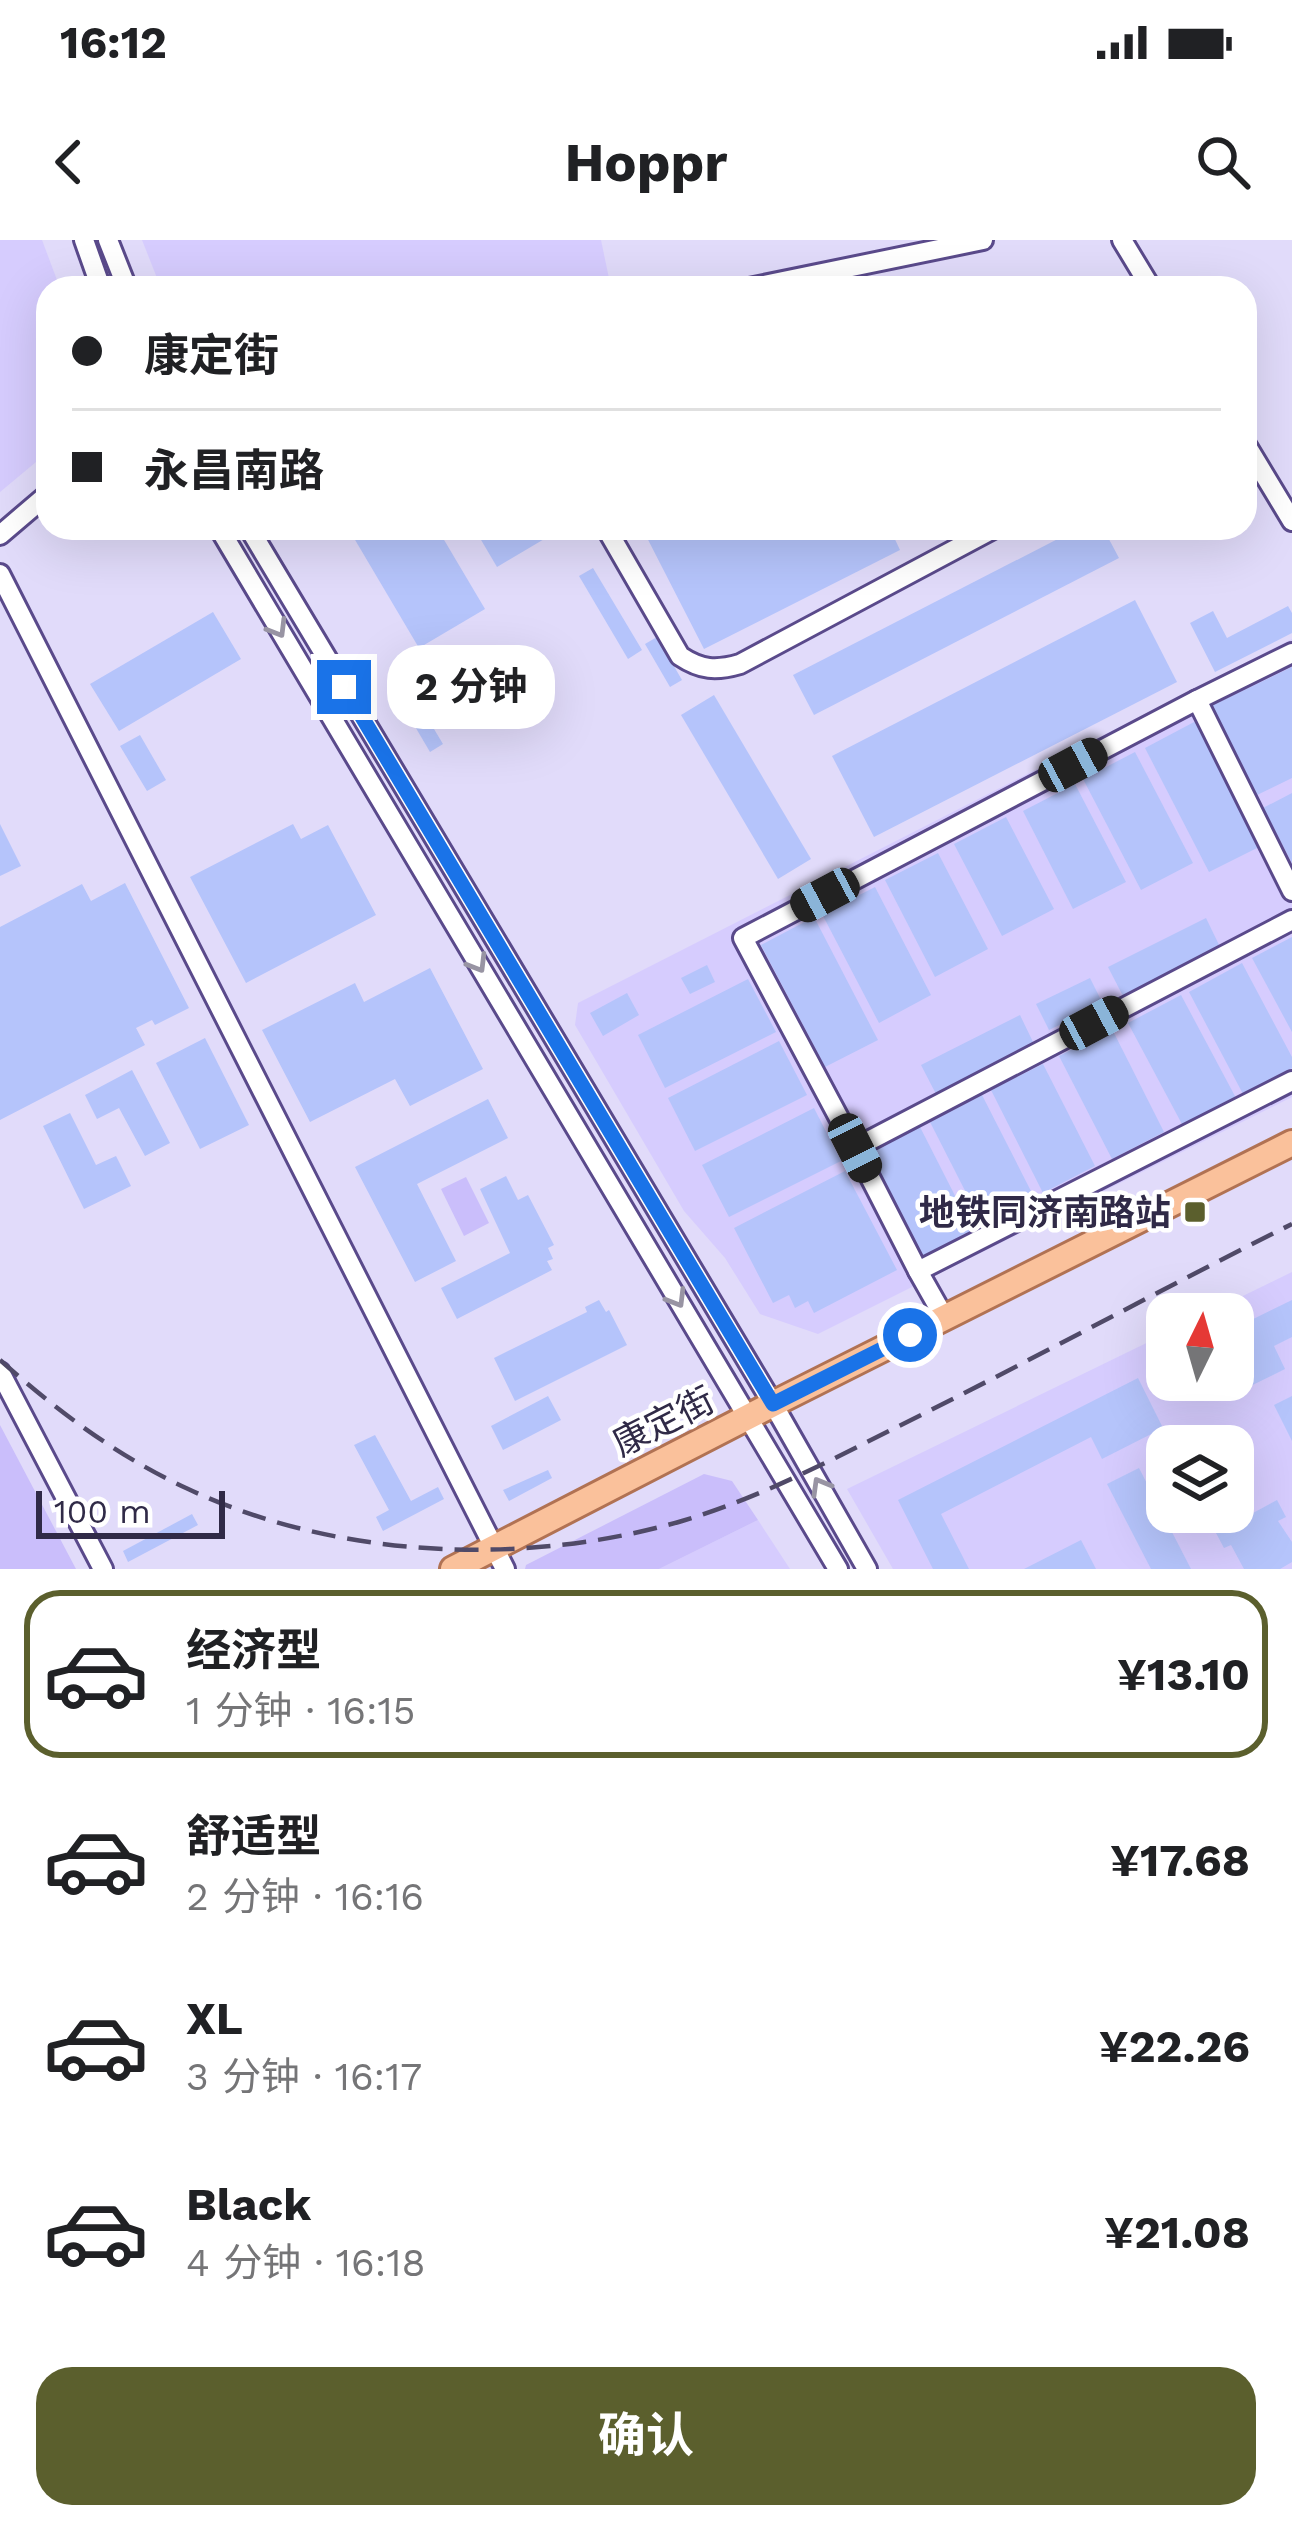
<!DOCTYPE html>
<html lang="zh">
<meta charset="utf-8">
<style>
:root{--surface:#fff;--page:#f6f6f6;--text:#202124;--muted:#757577;--line:#e0e0e0;--accent:#5b5f2d}
body{margin:0;font-family:"Work Sans","Noto Sans SC",sans-serif;background:var(--page);color:var(--text);height:100vh;display:flex;flex-direction:column;font-size:45px;white-space:nowrap}
*{box-sizing:border-box;margin:0}
p{font-size:39px;color:var(--muted)}
.icon{flex:none;width:66px;height:66px;fill:none;stroke:currentColor;stroke-width:2;stroke-linecap:round;stroke-linejoin:round}
.map{position:relative;height:1329px;overflow:hidden}
.details{display:flex;flex-direction:column;background:var(--surface);flex:1}
.details>*{flex:none}
.hud{position:absolute;left:36px;top:36px;width:1221px;height:264px;border-radius:36px;box-shadow:0 12px 48px #0002;display:grid;align-content:center;height:264px;padding:0 36px;background:var(--surface)}
.needle{width:78px;rotate:5deg}
.controls{position:absolute;left:1146px;top:1053px;display:grid;gap:24px}
.controls a{display:grid;place-items:center;width:108px;height:108px;border-radius:24px;background:var(--surface);box-shadow:0 12px 48px #0002;font-size:60px}
.scale{position:absolute;left:36px;bottom:30px;width:189px;box-sizing:border-box;padding-left:12px;border:6px solid #302a47;border-top:0;font-size:33px;line-height:42px;white-space:nowrap;color:#302a47;-webkit-text-stroke:9px #fff;paint-order:stroke}
.end{position:absolute;width:54px;height:54px;margin:-27px;border:15px solid #1a73e8;background:#fff;box-shadow:0 0 0 6px #fff}
.from{border-radius:50%}
.bubble{position:absolute;height:84px;border-radius:36px;background:var(--surface);box-shadow:0 12px 48px #0002;font-size:39px;font-weight:700;line-height:84px;text-align:center}
.car{position:absolute;width:36px;height:72px;margin:-36px -18px;border-radius:15px;box-shadow:0 0 9px 3px #0007;background:linear-gradient(#222 24%,#8ab4d8 0 40%,#222 0 76%,#8ab4d8 0 86%,#222 0)}
.hud b{display:flex;align-items:center;gap:42px;height:114px;font-size:45px}
.hud b+b{border-top:3px solid var(--line)}
.hud i{width:30px;height:30px;background:var(--text)}
ul{padding:21px 0 0;list-style:none}
li{display:flex;align-items:center;gap:36px;height:168px;margin:0 24px 18px;padding:0 12px;border:6px solid transparent;border-radius:36px}
li div{flex:1}
li b{display:block;font-size:45px}
li em{font-style:normal;font-weight:700}
li.on{border-color:var(--accent)}
li>.icon{width:108px;height:108px;stroke-width:1.5}
.button{display:flex;gap:24px;margin-top:auto;padding:24px 36px}
.button a{flex:1;height:138px;border-radius:36px;background:var(--accent);color:#fff;font-size:48px;font-weight:700;line-height:138px;text-align:center}
.status{display:flex;justify-content:space-between;align-items:center;height:84px;padding:0 60px;background:var(--surface);direction:ltr}
.status svg{height:33px;fill:currentColor}
header{display:flex;justify-content:space-between;align-items:center;height:156px;padding:0 36px;background:var(--surface);font-size:54px;font-weight:700}
.map>svg:first-child{display:block}
</style>
<div class="status"><b>16:12</b><svg viewBox="0 0 49 12"><path d="M0 12V9h3v3zM5 12V6h3v6zM10 12V3h3v9zM15 12V0h3v12zM26 1h20v11H26zM47 4h2v5h-2z"/></svg></div>
<header><svg class="icon" aria-label="back" viewBox="0 0 24 24"><path d="M15 5l-7 7 7 7"/></svg>Hoppr<svg class="icon" aria-label="search" viewBox="0 0 24 24"><circle cx="10" cy="10" r="6"/><path d="M15 15l6 6"/></svg></header>
<div class="map">
<svg width="1292" height="1329" viewBox="0 0 1292 1329">
<rect width="100%" height="100%" fill="#e1dbfa"/>
<!-- built -->
<g fill="#d6ccfe" fill-rule="evenodd">
<polygon points="0,0 42,0 60,48 48,48 48,212 0,252"/>
<polygon points="142,0 601,0 611,48 161,48"/>
<polygon points="1292,399 1292,857 818,1094 760,1074 725,1018 684,971 575,785 578,763"/>
<path d="M1292,1032V1329H893L847,1249L1167,1093V1140H1233V1074H1206ZM1167,1206H1233V1272H1167Z"/>
<polygon points="758,1280 790,1329 659,1329"/>
</g>
<!-- green -->
<g fill="#cabefb">
<polygon points="466,937 489,983 464,996 441,949"/>
<polygon points="0,1185 76,1329 0,1329"/>
<polygon points="704,1234 732,1241 758,1280 659,1329 525,1329 526,1325"/>
</g>
<!-- building -->
<g fill="#b5c4fb">
<polygon points="348,288 437,288 485,369 419,408"/>
<polygon points="474,288 547,288 551,295 497,327"/>
<polygon points="642,288 902,288 892,293 900,310 704,409"/>
<polygon points="1079,288 1103,288 1119,318 814,475 793,435"/>
<polygon points="593,328 642,410 628,419 579,336"/>
<polygon points="1135,360 1177,442 874,597 832,516"/>
<polygon points="1288,366 1292,373 1292,393 1215,432 1190,383 1213,371 1227,398"/>
<polygon points="213,372 241,419 119,491 90,444"/>
<polygon points="657,397 682,440 670,447 645,404"/>
<polygon points="1292,427 1292,538 1257,555 1211,466"/>
<polygon points="413,454 443,504 430,512 400,461"/>
<polygon points="714,455 811,619 778,639 681,475"/>
<polygon points="1196,481 1261,606 1209,632 1145,508"/>
<polygon points="140,495 166,540 147,551 120,506"/>
<polygon points="1135,512 1193,623 1141,650 1083,539"/>
<polygon points="1075,544 1126,642 1073,669 1023,571"/>
<polygon points="1292,553 1292,623 1263,568"/>
<polygon points="1006,577 1054,669 1002,696 954,604"/>
<polygon points="0,584 21,626 0,636"/>
<polygon points="293,584 301,599 328,585 376,675 246,743 190,637"/>
<polygon points="938,613 988,709 935,737 885,640"/>
<polygon points="125,643 189,768 155,785 152,780 136,788 145,805 0,880 0,687 82,644 91,661"/>
<polygon points="875,647 931,755 879,783 822,674"/>
<polygon points="814,677 878,800 825,827 761,705"/>
<polygon points="1206,678 1222,711 1125,760 1108,727"/>
<polygon points="1292,697 1292,792 1252,718"/>
<polygon points="1242,723 1292,817 1292,828 1243,854 1189,752"/>
<polygon points="707,725 715,742 690,754 681,738"/>
<polygon points="430,728 483,829 410,866 395,839 310,882 262,790 355,743 364,762"/>
<polygon points="1090,738 1103,764 1049,790 1036,764"/>
<polygon points="748,739 776,792 665,848 638,795"/>
<polygon points="627,753 639,775 603,796 590,773"/>
<polygon points="1181,755 1236,858 1183,886 1128,783"/>
<polygon points="1020,775 1034,804 936,854 921,825"/>
<polygon points="1112,789 1164,892 1112,919 1059,816"/>
<polygon points="205,798 249,885 200,909 156,823"/>
<polygon points="779,801 807,855 695,911 668,858"/>
<polygon points="1043,824 1095,926 1043,953 991,850"/>
<polygon points="132,830 170,903 145,916 119,868 97,879 85,855"/>
<polygon points="982,855 1034,957 982,984 930,882"/>
<polygon points="488,859 508,898 417,944 456,1021 415,1042 355,927"/>
<polygon points="814,868 841,921 729,977 702,925"/>
<polygon points="70,873 96,925 116,916 131,946 84,969 43,886"/>
<polygon points="920,887 973,991 919,1018 866,914"/>
<polygon points="845,931 897,1030 814,1073 808,1061 795,1068 789,1055 773,1063 734,988"/>
<polygon points="506,936 518,960 528,955 554,1005 548,1008 553,1019 547,1021 552,1030 457,1079 441,1048 510,1013 480,949"/>
<polygon points="599,1060 606,1072 609,1070 627,1105 515,1161 494,1118 587,1072 585,1067"/>
<polygon points="1292,1060 1292,1097 1274,1106 1285,1129 1224,1159 1215,1140 1233,1140 1233,1089"/>
<polygon points="1138,1138 1163,1188 1102,1219 1091,1197 941,1274 969,1329 933,1329 898,1260"/>
<polygon points="548,1156 561,1180 503,1210 491,1186"/>
<polygon points="1292,1156 1292,1201 1274,1165"/>
<polygon points="375,1195 411,1261 438,1247 444,1259 383,1291 376,1277 389,1270 354,1205"/>
<polygon points="1139,1228 1191,1329 1151,1329 1107,1244"/>
<polygon points="548,1230 552,1238 509,1261 503,1250"/>
<polygon points="1277,1260 1286,1277 1278,1281 1292,1302 1292,1322 1280,1329 1244,1329 1231,1305 1224,1308 1216,1293"/>
<polygon points="192,1274 198,1285 128,1322 123,1311"/>
<polygon points="1081,1300 1096,1329 1024,1329"/>
</g>
<g fill="none" stroke-linecap="round" stroke-linejoin="round">
<defs>
<g id="minor">
<polyline points="84,0 101,48"/>
<polyline points="108,0 127,48"/>
<polyline points="1122,0 1151,48"/>
<polyline points="749,48 983,0"/>
<polyline points="1245,203 1292,281"/>
<polyline points="219,288 838,1329"/>
<polyline points="249,288 773,1164 867,1329"/>
<path d="M606,288L680,416C701,430 716,431 740,424L995,288"/>
<polyline points="0,295 48,254"/>
<polyline points="0,334 505,1329"/>
<polyline points="1197,460 1292,651"/>
<polyline points="855,908 743,698 1197,460 1292,413"/>
<polyline points="918,1031 1292,841"/>
<polyline points="944,1077 918,1031 855,908 1292,680"/>
<polyline points="0,1132 103,1329"/>
</g>
<polyline id="major" points="453,1329 773,1164 1292,903"/>
</defs>
<!-- minor casing -->
<use href="#minor" stroke="#5a4a8b" stroke-width="24"/>
<!-- major casing -->
<use href="#major" stroke="#b17253" stroke-width="30"/>
<!-- minor -->
<use href="#minor" stroke="#fff" stroke-width="18"/>
<!-- major -->
<use href="#major" stroke="#fac19b" stroke-width="24"/>
<!-- rail -->
<path stroke="#504a68" stroke-width="4.5" stroke-dasharray="24 12" stroke-linecap="butt" d="M0,1120C56,1170 117,1216 186,1248C336,1319 523,1327 682,1281C757,1259 827,1222 897,1187C1030,1121 1160,1050 1292,984"/>
</g>
<!-- one-way arrows -->
<defs><path id="oneway-chevron" d="M-2-3.5L2.5 0L-2 3.5" fill="none" stroke-width="1.6" stroke-linecap="round" stroke-linejoin="round" transform="scale(3)"/></defs>
<g stroke="#9894a3">
<use href="#oneway-chevron" transform="translate(278 389) rotate(59)"/>
<use href="#oneway-chevron" transform="translate(478 724) rotate(59)"/>
<use href="#oneway-chevron" transform="translate(677 1059) rotate(59)"/>
<use href="#oneway-chevron" transform="translate(820 1246) rotate(-120)"/>
</g>
<g fill="none" stroke-linecap="round" stroke-linejoin="round">
<!-- route -->
<polyline stroke="#1a73e8" stroke-width="15" points="344,447 773,1164 910,1095"/>
</g>
<!-- markers -->
<rect fill="#5b5f2d" stroke="#fff" stroke-width="4.5" x="1183" y="960" width="24" height="24" rx="6"/>
<g text-anchor="middle" stroke-width="9" stroke-linejoin="round" paint-order="stroke">
<!-- poi labels -->
<g font-size="36" font-weight="bold" fill="#302a47" stroke="#fff" text-anchor="end">
<text x="1171" y="985">地铁同济南路站</text>
</g>
<!-- street labels -->
<g font-size="36" fill="#302a47" stroke="#fff">
<text transform="translate(663 1181) rotate(-27)" y="13">康定街</text>
</g>
</g>
</svg>
<div class="controls">
<a><svg class="needle" viewBox="-14 -14 28 28"><path d="M0-13l5 13h-10z" fill="#e53935"/><path d="M0 13l5-13h-10z" fill="#757577"/></svg></a>
<a><svg class="icon" aria-label="layers" viewBox="0 0 24 24"><path d="M12 4l9 5-9 5-9-5zM3 14l9 5 9-5"/></svg></a>
</div>
<div class="scale">100 m</div>
<i class="end from" style="left:910px;top:1095px"></i>
<i class="end" style="left:344px;top:447px"></i>
<div class="bubble" style="left:387px;top:405px;width:168px">2 分钟</div>
<i class="car" style="left:1073px;top:525px;rotate:62deg"></i>
<i class="car" style="left:825px;top:655px;rotate:242deg"></i>
<i class="car" style="left:1094px;top:783px;rotate:62deg"></i>
<i class="car" style="left:855px;top:908px;rotate:153deg"></i>
<div class="hud">
<b><i class="from"></i>康定街</b>
<b><i></i>永昌南路</b>
</div>
</div>
<section class="details">
<ul>
<li class="on"><svg class="icon" aria-label="car" viewBox="0 0 24 24"><path d="M5 17H2v-5l4-1 3-4h7l3 4 3 1v5h-3M9 17h6M6 11h13"/><circle cx="7" cy="17" r="2"/><circle cx="17" cy="17" r="2"/></svg><div><b>经济型</b><p>1 分钟 · 16:15</p></div><em>¥13.10</em></li>
<li><svg class="icon" aria-label="car" viewBox="0 0 24 24"><path d="M5 17H2v-5l4-1 3-4h7l3 4 3 1v5h-3M9 17h6M6 11h13"/><circle cx="7" cy="17" r="2"/><circle cx="17" cy="17" r="2"/></svg><div><b>舒适型</b><p>2 分钟 · 16:16</p></div><em>¥17.68</em></li>
<li><svg class="icon" aria-label="car" viewBox="0 0 24 24"><path d="M5 17H2v-5l4-1 3-4h7l3 4 3 1v5h-3M9 17h6M6 11h13"/><circle cx="7" cy="17" r="2"/><circle cx="17" cy="17" r="2"/></svg><div><b>XL</b><p>3 分钟 · 16:17</p></div><em>¥22.26</em></li>
<li><svg class="icon" aria-label="car" viewBox="0 0 24 24"><path d="M5 17H2v-5l4-1 3-4h7l3 4 3 1v5h-3M9 17h6M6 11h13"/><circle cx="7" cy="17" r="2"/><circle cx="17" cy="17" r="2"/></svg><div><b>Black</b><p>4 分钟 · 16:18</p></div><em>¥21.08</em></li>
</ul>
<div class="button"><a>确认</a></div>
</section>
